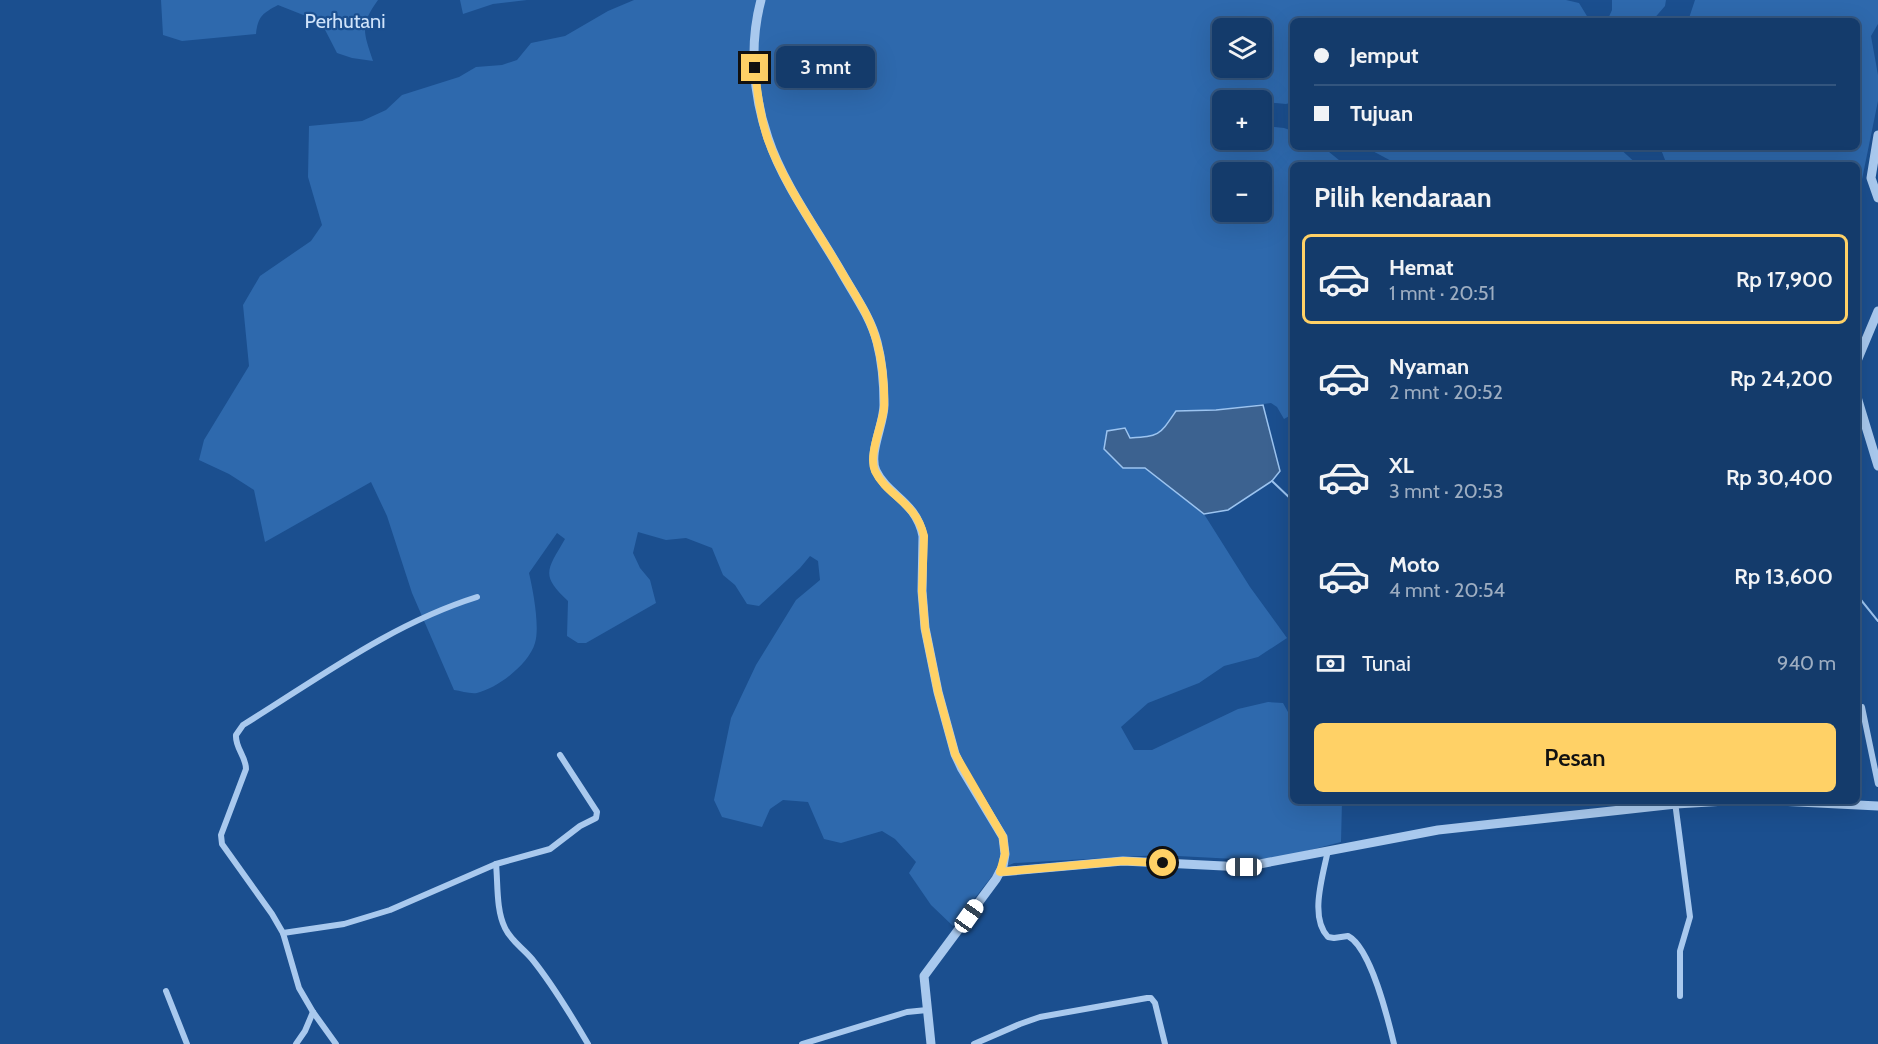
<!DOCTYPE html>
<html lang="id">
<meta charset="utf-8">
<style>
:root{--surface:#143b6b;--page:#214673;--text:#f1f3f6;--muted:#9dadc1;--line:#33557e;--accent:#ffd166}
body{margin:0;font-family:Cabin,sans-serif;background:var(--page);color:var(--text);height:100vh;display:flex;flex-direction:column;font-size:22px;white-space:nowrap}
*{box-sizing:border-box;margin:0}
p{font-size:20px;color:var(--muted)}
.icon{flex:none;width:33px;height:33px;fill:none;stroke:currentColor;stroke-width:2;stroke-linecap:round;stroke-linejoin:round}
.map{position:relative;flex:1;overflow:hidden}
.side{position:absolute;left:1290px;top:162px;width:570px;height:642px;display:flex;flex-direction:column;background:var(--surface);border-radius:9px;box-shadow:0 6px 24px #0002,0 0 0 2px var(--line)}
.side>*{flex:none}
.banner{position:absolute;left:1290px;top:18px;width:570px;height:132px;border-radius:9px;box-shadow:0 6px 24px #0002,0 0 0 2px var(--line);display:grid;align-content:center;height:132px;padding:0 24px;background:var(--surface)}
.fabs{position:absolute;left:1212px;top:18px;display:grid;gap:12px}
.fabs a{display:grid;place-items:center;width:60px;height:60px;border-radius:9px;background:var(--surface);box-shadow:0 6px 24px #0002,0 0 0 2px var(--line);font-size:30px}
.end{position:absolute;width:27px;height:27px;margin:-14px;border:8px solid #ffd166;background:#111;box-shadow:0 0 0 3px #111}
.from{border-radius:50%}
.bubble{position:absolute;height:42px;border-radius:9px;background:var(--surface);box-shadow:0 6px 24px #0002,0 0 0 2px var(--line);font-size:20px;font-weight:600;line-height:42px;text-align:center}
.car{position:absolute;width:18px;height:36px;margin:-18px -9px;border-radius:8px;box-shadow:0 0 4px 2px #0007;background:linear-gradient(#fff 24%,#345 0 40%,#fff 0 76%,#345 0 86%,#fff 0)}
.banner b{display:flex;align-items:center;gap:21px;height:57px;font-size:22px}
.banner b+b{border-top:2px solid var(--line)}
.banner i{width:15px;height:15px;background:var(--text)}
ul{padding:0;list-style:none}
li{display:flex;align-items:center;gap:18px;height:90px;margin:0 12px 9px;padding:0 12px;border:3px solid transparent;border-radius:9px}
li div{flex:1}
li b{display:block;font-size:22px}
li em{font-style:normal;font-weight:600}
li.current{border-color:var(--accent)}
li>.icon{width:54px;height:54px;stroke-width:1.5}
h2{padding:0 24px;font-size:27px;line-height:72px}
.pay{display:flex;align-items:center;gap:15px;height:66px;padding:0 24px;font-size:22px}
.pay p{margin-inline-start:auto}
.action{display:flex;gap:12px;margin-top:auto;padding:12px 24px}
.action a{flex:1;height:69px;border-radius:9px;background:var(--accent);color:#111;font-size:24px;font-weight:600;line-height:69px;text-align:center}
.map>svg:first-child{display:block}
</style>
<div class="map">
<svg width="1878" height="1044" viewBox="0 0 1878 1044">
<rect width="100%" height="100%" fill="#1b4f8f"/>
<!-- green -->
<g fill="#2e69ad" fill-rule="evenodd">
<path d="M161,0H378C359,26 364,33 373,61L352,58L337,53L321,22L278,5C263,13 258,16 256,34L182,41L163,35Z"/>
<polygon points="460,0 527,0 493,4 463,14"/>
<path d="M634,0H1566L1579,3L1590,21H1293V102L1286,104L1265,102L1262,110V100H1222V140H1262V123L1264,126L1284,128L1293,131V147H1323L1345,165H1293V414L1284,419L1277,407L1271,403L1216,410L1176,411C1171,417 1167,425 1162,431C1149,445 1122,436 1107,431L1145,468L1204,514L1250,587L1287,638L1258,657L1224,666L1199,683L1148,703L1121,727L1134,750H1152L1238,709L1268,702L1283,703L1293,721V801H1342L1341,842L1291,855L1254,860L1159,855L1014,863L996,871L953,926L931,905L909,873L916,862L895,839L882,831L841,843L824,839L808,802L783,800L770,809L762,827L722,817L714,800L731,718L756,665L796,600L820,580L818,561L810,556L800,568L759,606L747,604L735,585L723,575L712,548L686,538L666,540L638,532L633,553L640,568L650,580L656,603L586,643H578L567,636L568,601C540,575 547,570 565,539L557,533L529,573C533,590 540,627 535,643C529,664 498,688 477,693C470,694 461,691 454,690L412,593L387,516L371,482L265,542L254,490L229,474L199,460L204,440L249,366L243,305L260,276L311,241L322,225L308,177L309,126L362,121L386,110L402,95L459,77L476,67L502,65L517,60L531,43L565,36L608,11ZM1222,28H1262V68H1222ZM1222,172H1262V212H1222Z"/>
<polygon points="1612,0 1666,0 1665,6 1652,21 1607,21 1612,10"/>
<polygon points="1695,0 1878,0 1878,24 1871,36 1878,75 1878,101 1860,189 1857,189 1857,165 1667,165 1660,147 1857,147 1857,21 1688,21"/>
<polygon points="1365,147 1618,147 1638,165 1399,165"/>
</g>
<!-- water -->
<path fill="#3c6290" stroke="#9cc4f0" stroke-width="1.5" d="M1263,405L1280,471L1272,481L1228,510L1204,514L1145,468H1123L1104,449L1107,431L1125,428L1130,438C1160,436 1159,436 1176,411L1216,410Z"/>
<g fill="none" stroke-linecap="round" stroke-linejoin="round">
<!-- stream -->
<g stroke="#9cc4f0" stroke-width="2">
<polyline points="1272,481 1293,501"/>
<polyline points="1857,595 1878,621"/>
</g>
<!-- minor -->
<g stroke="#a9c9ee" stroke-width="6">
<polyline points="1862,707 1878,784"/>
<polyline points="1675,802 1690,917 1680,951 1680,996"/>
<path d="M1328,850C1323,876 1309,917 1328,937L1334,938L1348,936C1371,948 1388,1019 1394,1044"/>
<path d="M496,864C498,884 496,910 505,928C511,941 523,948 532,959C553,985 571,1015 588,1044"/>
<polyline points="283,933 344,924 390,910 496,864 550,849 580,826 596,818 597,812 560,755"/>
<polyline points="166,991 187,1044"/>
<polyline points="296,1044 305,1031 313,1012"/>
<path d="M336,1044L313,1012L299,988L283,933L272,914L222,844L221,835L246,769C246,756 235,748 236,735L243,725C319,678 391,624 477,597"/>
<polyline points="802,1044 907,1012 927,1010"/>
<polyline points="974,1044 1020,1024 1040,1017 1147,998 1151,998 1155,1003 1165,1044"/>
</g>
<!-- tertiary -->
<g stroke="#a9c9ee" stroke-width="9">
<path d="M761,0C749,45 753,94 768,138C783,184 818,231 842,273C854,294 871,318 877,342C882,361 884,385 884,405C884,424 868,454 876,471C888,496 916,501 923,536L922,591L925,628L938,692L955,754L962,769L1003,837L1005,854L1003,866L996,879L924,976L931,1044"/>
<polyline points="1878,135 1871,178 1878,198"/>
<polyline points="1857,361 1878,311"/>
<polyline points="1857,397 1878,466"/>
<polyline points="1778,801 1878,806"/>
<polyline points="1000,872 1123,861 1244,867 1438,830 1676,804 1726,801"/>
</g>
</g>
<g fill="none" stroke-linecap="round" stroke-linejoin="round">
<!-- route -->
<path stroke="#ffd166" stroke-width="8" d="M755,68C757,92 760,117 768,140C785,186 816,228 841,271C853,292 868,313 875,336C882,357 885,386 884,408C882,426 868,455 875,471C887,496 916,502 924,536L922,591L925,628L938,692L955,754L1003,837L1005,854L1000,872L1123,861L1163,863"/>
</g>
<g text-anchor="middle" stroke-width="4.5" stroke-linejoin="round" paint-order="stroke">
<!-- park labels -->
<g font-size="20" fill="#cfe3fa" stroke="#1b4f8f">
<text x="345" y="28">Perhutani</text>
</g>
</g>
</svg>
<div class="fabs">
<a><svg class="icon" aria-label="layers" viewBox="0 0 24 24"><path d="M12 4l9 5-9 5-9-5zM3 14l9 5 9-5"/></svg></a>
<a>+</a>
<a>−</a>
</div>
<i class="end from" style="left:1163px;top:863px"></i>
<i class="end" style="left:755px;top:68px"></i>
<div class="bubble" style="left:776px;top:46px;width:99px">3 mnt</div>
<i class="car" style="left:1244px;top:867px;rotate:270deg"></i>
<i class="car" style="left:969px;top:916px;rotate:35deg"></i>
<div class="banner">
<b><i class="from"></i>Jemput</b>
<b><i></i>Tujuan</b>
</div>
<section class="side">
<h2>Pilih kendaraan</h2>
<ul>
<li class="current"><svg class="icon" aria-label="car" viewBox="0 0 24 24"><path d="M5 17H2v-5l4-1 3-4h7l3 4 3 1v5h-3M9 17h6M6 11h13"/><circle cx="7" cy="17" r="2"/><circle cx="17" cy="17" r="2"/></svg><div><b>Hemat</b><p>1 mnt · 20:51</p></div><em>Rp 17,900</em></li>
<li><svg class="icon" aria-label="car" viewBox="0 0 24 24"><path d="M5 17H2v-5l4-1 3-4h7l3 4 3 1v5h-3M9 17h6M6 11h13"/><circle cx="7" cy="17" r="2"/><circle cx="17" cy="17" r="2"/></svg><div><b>Nyaman</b><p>2 mnt · 20:52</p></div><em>Rp 24,200</em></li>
<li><svg class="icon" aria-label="car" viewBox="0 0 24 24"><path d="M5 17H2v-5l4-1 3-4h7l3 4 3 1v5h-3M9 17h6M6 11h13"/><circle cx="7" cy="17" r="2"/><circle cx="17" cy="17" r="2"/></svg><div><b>XL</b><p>3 mnt · 20:53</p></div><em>Rp 30,400</em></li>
<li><svg class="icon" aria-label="car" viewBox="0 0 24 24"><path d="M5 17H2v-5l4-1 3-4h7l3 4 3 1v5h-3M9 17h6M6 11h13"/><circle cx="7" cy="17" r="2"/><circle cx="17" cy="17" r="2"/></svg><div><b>Moto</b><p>4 mnt · 20:54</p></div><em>Rp 13,600</em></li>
</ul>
<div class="pay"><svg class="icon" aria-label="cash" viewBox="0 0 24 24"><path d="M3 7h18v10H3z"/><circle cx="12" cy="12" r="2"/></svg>Tunai<p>940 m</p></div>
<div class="action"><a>Pesan</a></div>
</section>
</div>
